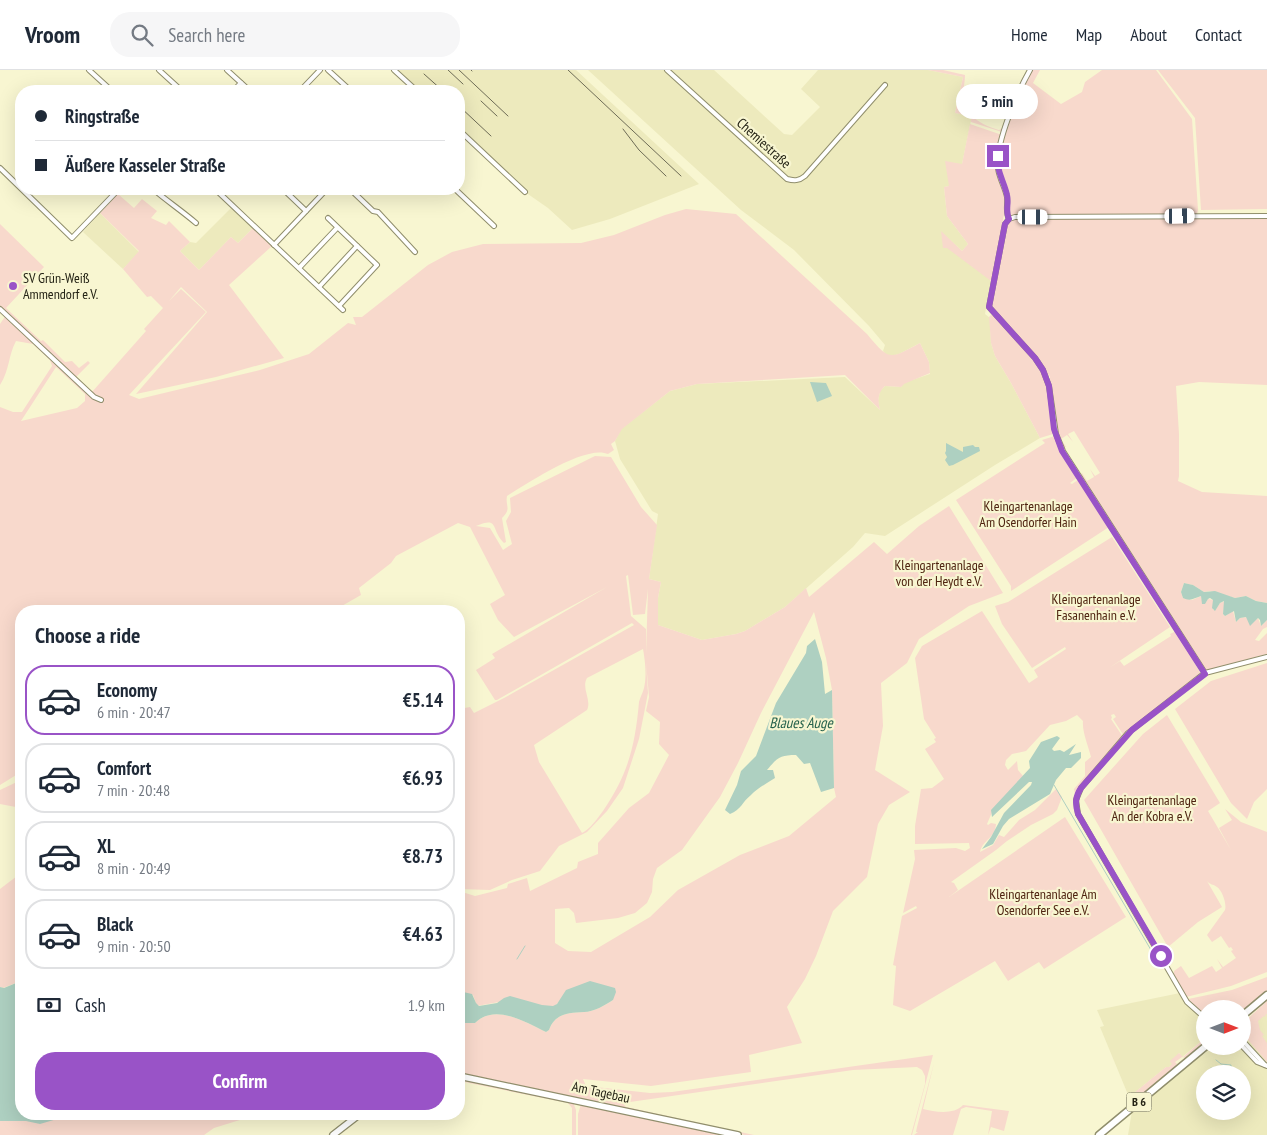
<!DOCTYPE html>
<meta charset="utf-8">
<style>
:root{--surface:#fff;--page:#f6f6f7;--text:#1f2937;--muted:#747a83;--line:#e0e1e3;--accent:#9953c7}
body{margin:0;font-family:"PT Sans Narrow",sans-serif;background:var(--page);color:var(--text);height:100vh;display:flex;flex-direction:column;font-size:19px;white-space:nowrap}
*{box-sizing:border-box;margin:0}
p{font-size:16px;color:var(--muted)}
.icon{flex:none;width:28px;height:28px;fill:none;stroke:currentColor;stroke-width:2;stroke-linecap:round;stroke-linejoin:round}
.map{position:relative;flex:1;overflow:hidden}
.panel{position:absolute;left:15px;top:535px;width:450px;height:515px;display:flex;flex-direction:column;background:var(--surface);border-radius:20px;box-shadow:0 5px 20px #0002}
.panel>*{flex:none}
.hud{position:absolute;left:15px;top:15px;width:450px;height:110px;border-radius:20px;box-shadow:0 5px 20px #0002;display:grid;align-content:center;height:110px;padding:0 20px;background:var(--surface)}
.needle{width:32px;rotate:90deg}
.buttons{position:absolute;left:1196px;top:930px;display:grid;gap:10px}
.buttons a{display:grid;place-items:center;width:55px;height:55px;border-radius:50%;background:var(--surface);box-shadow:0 5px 20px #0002;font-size:25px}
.end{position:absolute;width:22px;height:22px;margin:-11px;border:6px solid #9953c7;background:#fff;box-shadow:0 0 0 2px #fff}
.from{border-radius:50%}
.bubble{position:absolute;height:35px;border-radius:18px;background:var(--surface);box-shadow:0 5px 20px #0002;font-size:16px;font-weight:700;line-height:35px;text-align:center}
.car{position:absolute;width:15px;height:30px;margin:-15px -8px;border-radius:6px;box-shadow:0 0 4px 1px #0007;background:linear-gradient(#fff 24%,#345 0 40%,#fff 0 76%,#345 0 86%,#fff 0)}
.hud b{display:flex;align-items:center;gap:18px;height:48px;font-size:19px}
.hud b+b{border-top:1px solid var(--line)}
.hud i{width:12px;height:12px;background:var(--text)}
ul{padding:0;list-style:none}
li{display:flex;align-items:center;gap:15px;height:70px;margin:0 10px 8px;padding:0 10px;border:2px solid var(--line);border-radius:20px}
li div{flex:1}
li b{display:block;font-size:19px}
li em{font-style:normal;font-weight:700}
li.current{border-color:var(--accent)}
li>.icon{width:45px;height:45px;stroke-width:1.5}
h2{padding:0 20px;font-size:22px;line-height:60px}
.pay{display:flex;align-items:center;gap:12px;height:55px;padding:0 20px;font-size:19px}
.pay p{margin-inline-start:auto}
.button{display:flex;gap:10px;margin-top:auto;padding:10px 20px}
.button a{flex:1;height:58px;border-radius:20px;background:var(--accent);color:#fff;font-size:20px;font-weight:700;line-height:58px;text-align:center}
header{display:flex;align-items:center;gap:30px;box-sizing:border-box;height:70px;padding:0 25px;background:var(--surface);border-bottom:1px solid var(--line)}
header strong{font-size:24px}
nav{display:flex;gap:28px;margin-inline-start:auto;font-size:18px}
.search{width:350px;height:45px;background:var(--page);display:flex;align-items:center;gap:12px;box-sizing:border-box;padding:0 18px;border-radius:20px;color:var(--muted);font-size:19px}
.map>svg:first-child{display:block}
</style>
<header>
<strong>Vroom</strong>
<div class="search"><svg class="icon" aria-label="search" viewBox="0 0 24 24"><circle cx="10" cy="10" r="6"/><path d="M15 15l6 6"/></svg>Search here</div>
<nav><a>Home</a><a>Map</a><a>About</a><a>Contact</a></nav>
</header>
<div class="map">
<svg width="1267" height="1065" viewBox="0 0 1267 1065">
<rect width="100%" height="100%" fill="#f8f6d1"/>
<!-- built -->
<g fill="#edeabd" fill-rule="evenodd">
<polygon points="394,0 576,0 699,114 610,149 572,160 548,138 525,122 459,60 459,21 417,21"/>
<polygon points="588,0 714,0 784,64 792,65 820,37 801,19 818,0 928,0 963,7 955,43 972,46 962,94 949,116 944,117 947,146 968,174 962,181 942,162 991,211 985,244 990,248 991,273 995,286 1011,313 1040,368 995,395 885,466 865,463 853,477 785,537 745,561 736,564 702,570 658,555 658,528 661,512 649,509 658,444 652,441 620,389 615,371 621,359 670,321 697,314 845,307 880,340 878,331 880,321 885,316 901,317 903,313 930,304 929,292 920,273 899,284 893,286 886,285 883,281 885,275 869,256 794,180 741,140"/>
<polygon points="232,137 253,158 238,173 231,167 199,200 180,181 190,172 196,173"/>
<polygon points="100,143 139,182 123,199 83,162"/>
<polygon points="1180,923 1188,935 1205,950 1205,968 1182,987 1179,983 1173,994 1169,997 1166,997 1129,1027 1100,957 1104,956 1097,940"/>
<path d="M1267,934V1065H1128L1132,1041L1186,997L1215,976H1242L1243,955ZM1205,1004H1242V1041H1205Z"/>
</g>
<!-- green -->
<g fill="#f8d9cc" fill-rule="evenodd">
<path d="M928,0H943L965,5C965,12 963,19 964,25C964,46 982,55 999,60L1004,57L1017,21L1028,0L1002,62L971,52V46L955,43L963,7Z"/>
<path d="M1031,0H1040L1033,13L1061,34L1082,22L1085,12L1102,0H1156L1192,49L1198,140L1197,144L1008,145C1009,125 999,112 999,96C998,65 1018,27 1031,0Z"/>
<polygon points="1158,0 1267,0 1267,139 1201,140 1195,48"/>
<polygon points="970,54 1002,65 996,90 1006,133 986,245 991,211 947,178 943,178 941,161 962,181 968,174 947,146 944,117 949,116 945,91 962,94"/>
<path d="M118,124L134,138L142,129L157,141L151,148L166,155L169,151L190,172L180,181L199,200L231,167L238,173L253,158L272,176L229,215L284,288L216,307L136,324L207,242L181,217L169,231L181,219L206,242L129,325L139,329L260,300L309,284L348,253L356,255L353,247H362L428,195L452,182L483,174L581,173L614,165L665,145L686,139L736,144L867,264C890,292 890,289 920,273L929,292L930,303L904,314L901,317L885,316C877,324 878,331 880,340L845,305L697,314L670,321L622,359L615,371L611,374L614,380L608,384C586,374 526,414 507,426C505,436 512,439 502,448L506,472L504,473C490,459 500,446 476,456L490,458L503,480L512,474L506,451L511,442L510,428L595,386L611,387L641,437L657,455L649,509L661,512L658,528V555L702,570L736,564L745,561L785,537L806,518L809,527L874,472L887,484L919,456L949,436L1003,523L969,536L919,569L907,593L881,613L883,656L875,700L910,722L889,735L878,754L867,807L833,841L816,886L805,909L787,937L802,973L749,985L751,1002L651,1016L583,1009L586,1016L650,1023L672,1022L933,985L912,1065H911L925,1014V1006L922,1000L917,997L853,1000L623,1033L626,1037L754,1065H745L604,1033L459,1004V953H475C495,933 525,952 546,962L549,960C555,943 569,943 584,942C594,942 605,935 613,930L571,919L552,939L515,929L477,936L473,925L459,923V821L475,826L507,818L508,814L527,808L530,821L577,798L578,792L598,784V773L629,738L649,723L669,685L659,674L660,652L646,641L649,627L646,592L648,623L639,669L623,718L607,741L587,762L559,776L540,801L512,810L490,820L459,819V811L463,812L465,811L459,799V639L470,637L474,643L504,628L634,555L632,553L497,630H495L476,600L495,588L492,584L607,517L514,567L498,550L490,534L505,525L470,457L458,453L396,486L391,493L359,518L361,525L333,541H21V702L0,715V337L13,342H22L52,296L50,290L33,274L16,271C8,286 10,299 0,315V254L6,245L0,236V154L44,197L6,238L41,271L43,270L65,292L72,291L79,298L88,291L90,293L76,307L92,322L146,261L144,259L163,238L151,226L147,227L123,199L139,181L100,143ZM56,297L85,324V331L77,338L21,351ZM628,505L633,545L645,544L648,519L646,584V559L631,546L626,506ZM814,542L826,588L832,620L834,718L836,727L789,766L740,785L678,820L650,847L591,882L568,881L555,873V839L569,838L574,843L576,853L618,848L635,843L647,833L652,822L653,809L657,798L682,780L720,727L738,693L761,643ZM643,579C645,590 647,606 644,618C643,623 640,627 639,632C635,677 628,704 603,741C597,749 590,759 582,763L539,692L534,675L587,640C592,630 581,618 587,608Z"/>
<polygon points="1267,147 1267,315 1199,312 1176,316 1179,364 1179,406 1178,411 1202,422 1267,426 1267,533 1256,531 1246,526 1235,528 1210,521 1204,522 1193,515 1184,513 1181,522 1183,528 1192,530 1201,526 1202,530 1206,532 1208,529 1213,530 1213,540 1215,540 1220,533 1225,531 1223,544 1225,546 1233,541 1236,552 1240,548 1247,547 1250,555 1258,548 1261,556 1267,550 1267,557 1263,559 1255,570 1259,571 1267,563 1267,584 1207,600 1204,598 1080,405 1082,403 1087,411 1094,407 1090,399 1095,406 1100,403 1074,361 1068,364 1073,372 1067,365 1061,369 1066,377 1063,377 1059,370 1050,315 1050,306 1046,304 996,244 991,233 1006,158 1009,151 1014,149"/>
<path d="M991,245L994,246C1008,263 1035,283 1044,305C1051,323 1052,343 1054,363L1053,364L1040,368L1011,313L995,286L991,273L989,247Z"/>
<polygon points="1055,366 1078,407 1070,413 1072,414 1078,410 1080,410 1109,457 1011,521 1011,516 956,430 1045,373 1042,370"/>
<path d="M1112,467L1170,557L1109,598L1120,591L1124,596L1171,566L1170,564L1176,561L1201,604L1124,666L1113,649L1116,647L1114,644L1111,645L1112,648L1111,649L1123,667L1075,724L1074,719L1085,706V692L1091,687C1088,675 1082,662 1083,651L1077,645L1066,651L1050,655L1026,681L1012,684L1006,690L1005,695L1008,700L1017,691L1018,700L1023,706L993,740L987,754L988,755L991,753L996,754C995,769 983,769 980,782L993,775L999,765L1004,767L1019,750L1035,740L1056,719L1062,727L1057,740L1053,744L1031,755L1007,771L996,780L951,812L954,813L958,820L949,827L1065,747L1126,847L1044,899L1039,892L1008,911L995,891L910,941L893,935L896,896L893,895L902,846L917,838L916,836L903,843L915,789L914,780L956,778L965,781L970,778L969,773L915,774V756L921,719L932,718L944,709L925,679L936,672L934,669L936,668L924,649L915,588L922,576L982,541L1029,613L1038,607L1034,600L1066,579L1065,577L1032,598L1002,554L995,536L1008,532Z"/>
<polygon points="1267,593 1267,719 1254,732 1247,749 1231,733 1175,639 1211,611"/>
<path d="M1167,645L1220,733L1208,741L1231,780L1219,758L1232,750L1225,739L1241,752L1267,762V902L1231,916L1186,927L1174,906V901L1181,896L1189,908L1212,896L1216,902L1222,898L1217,889L1223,897L1236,888L1231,881L1233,880L1231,877L1229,878L1221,866L1212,872L1207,865L1225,840C1227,834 1222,820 1217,817C1213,814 1210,815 1207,811L1222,837L1198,852L1168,877L1084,730L1143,664Z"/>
<polygon points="21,710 21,738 0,734 0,720"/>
<polygon points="21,803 21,911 3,918 0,917 0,819"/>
<polygon points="1267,907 1267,921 1243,941 1242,939 1205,939 1205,946 1188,929 1232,920"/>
<polygon points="1267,931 1267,944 1265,945 1267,947 1264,946 1258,951 1260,960 1264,965 1262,966 1267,973 1267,992 1243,964 1242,954"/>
<polygon points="1205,968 1205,971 1186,988 1182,987 1175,992 1177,994 1169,1003 1129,1035 1129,1027 1166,997 1169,997 1172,994 1170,991 1179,983 1183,987"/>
<path d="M934,993L923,1039C935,1042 954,1045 963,1035L1009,1041L1004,1061L991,1057L988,1065L992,1041L966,1037L961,1039L953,1065H914L918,1062H916L917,1057Z"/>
<polygon points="459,1007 573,1032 576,1040 576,1065 572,1065 572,1038 568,1033 459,1011"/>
<polygon points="581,1034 726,1065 578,1065 578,1044"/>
<polygon points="72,1044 259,1044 214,1058 204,1065 0,1065 0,1049"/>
</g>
<!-- water -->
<g fill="#aed0c1">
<polygon points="810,312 826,313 832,326 817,332"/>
<polygon points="946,373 963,382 963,377 973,375 975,377 979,377 980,381 953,395 949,396 945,390 947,387 945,383 946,381"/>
<path d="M1184,513L1193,515L1204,522L1215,521L1235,528L1246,526L1256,531L1267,533V550L1261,556L1260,550L1258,548L1250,556L1246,547L1240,548L1236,552L1234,541L1225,546L1223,544L1224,531L1220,533L1215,541L1212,538L1213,530L1210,528L1208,529L1205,534H1202L1201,526C1194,528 1191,532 1183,528L1181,522Z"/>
<path d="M815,569L822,592L825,624L832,620L834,718L821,722L810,693L804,694L796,685C780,685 777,688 767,700H773L775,708C767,713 758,718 751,725C742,732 741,740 730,744L725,740L737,715L741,701L756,686L776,633L806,583L807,576Z"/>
<polygon points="1057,666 1060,668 1052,679 1054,681 1060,680 1064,682 1076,674 1069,685 1081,682 1081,688 1071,698 1066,698 1056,710 1050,724 1009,749 1003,756 993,774 982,779 991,767 1004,743 1031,715 1032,712 1029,712 992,747 991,740 1030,698 1029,691 1041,672"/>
<polygon points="21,911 21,1044 74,1044 40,1054 26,1051 0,1051 0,917 4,918"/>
<path d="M590,911L615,918L616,922L613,930C605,935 594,942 584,942C569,943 555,943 549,960L546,962C525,952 495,933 475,953H459V921L472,924L476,933L479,936L497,933L504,928L510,926L542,935L553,936L557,934L566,920Z"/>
</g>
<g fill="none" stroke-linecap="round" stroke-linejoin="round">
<!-- stream -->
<g stroke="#aed0c1" stroke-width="1">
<polyline points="1054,715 1161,897"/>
<polyline points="517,889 525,876"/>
<polyline points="1211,998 1226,1003 1231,999 1231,995 1221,994 1216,990"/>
</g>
<defs>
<g id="street">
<polyline points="89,0 112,21"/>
<polyline points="159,0 182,21"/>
<polyline points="227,0 250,21"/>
<polyline points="328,0 351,21"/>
<polyline points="394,0 417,21"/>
<path d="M667,0L787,109C794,111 799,111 805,106L885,15"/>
<polyline points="233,21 241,13"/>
<polyline points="300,21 320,0"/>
<polyline points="459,60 525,122"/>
<polyline points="0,98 72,168 119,119"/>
<path d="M153,119C167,131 182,141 196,153"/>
<polyline points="215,119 343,240"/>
<polyline points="283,119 306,141"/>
<polyline points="350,119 373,141 378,142 415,182"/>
<polyline points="455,119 494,156"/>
<polyline points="328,148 377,195 339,236"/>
<polyline points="1009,149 1005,154 989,237 1035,288 1043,300 1049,316 1056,364 1063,381 1205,603"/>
<polyline points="1009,149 1015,147 1267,146"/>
<path d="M1009,149C1005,142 1008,134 1007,127C1005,117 999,108 998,98C995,73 1018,21 1030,0"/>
<polyline points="274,175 327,119"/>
<polyline points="299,198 337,158"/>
<polyline points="319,217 357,176"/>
<polyline points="0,239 94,327 101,330"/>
<polyline points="1205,948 1187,932 1078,744 1076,730 1081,718 1128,663 1197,609 1205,603 1267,587"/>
<polyline points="1242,970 1265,995"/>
<polyline points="1242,976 1257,992 1267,996"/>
</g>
<g id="secondary">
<polyline points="459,1006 738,1065"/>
<polyline points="333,1065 360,1044"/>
</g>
<g id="primary">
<polyline points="1242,946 1267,925"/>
<polyline points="1099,1065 1206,976"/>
</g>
</defs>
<!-- street casing -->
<use href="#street" stroke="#908e6c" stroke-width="6"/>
<!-- secondary casing -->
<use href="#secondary" stroke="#908e6c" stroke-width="8"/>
<!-- primary casing -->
<use href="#primary" stroke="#908e6c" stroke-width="9"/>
<!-- street -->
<use href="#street" stroke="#fff" stroke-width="4"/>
<!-- secondary -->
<use href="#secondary" stroke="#fff" stroke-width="5.5"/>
<!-- primary -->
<use href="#primary" stroke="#fff" stroke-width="6"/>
<!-- rail -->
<g stroke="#6e6c56" stroke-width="1">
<polyline points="448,0 463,14"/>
<polyline points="459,0 508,46"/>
<polyline points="471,0 472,1"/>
<polyline points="568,0 681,106"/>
<polyline points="424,4 443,21"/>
<polyline points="481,31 497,46"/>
<polyline points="459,36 491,66"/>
<polyline points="623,59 639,80 666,106"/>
</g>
</g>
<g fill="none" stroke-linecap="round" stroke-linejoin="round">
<!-- route -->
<path stroke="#9953c7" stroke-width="6" d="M998,86C996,101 1004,111 1007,125C1009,133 1005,142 1009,149L1005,154L989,237L1035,288L1043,300L1049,316L1054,359L1062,381L1205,604L1132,660L1081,718C1075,727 1075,734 1078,744L1161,886"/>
</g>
<!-- markers -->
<circle fill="#9953c7" stroke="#f8f6d1" stroke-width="2" cx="13" cy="216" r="5"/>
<g text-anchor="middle" stroke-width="4.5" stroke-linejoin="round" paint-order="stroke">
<!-- shield labels -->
<rect fill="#f8f6d1" stroke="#64624d" stroke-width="1" x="1126.5" y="1022.5" width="25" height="19" rx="4"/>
<g font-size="12" font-weight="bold" fill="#242315">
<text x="1139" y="1036">B 6</text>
</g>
<!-- street labels -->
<g font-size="14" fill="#242315" stroke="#f8f6d1">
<text transform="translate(764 73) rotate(42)" y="5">Chemiestraße</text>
<text transform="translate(601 1022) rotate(12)" y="5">Am Tagebau</text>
</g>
<!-- poi labels -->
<g font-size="14" fill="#242315" stroke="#f8f6d1" text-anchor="start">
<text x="23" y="213">SV Grün-Weiß<tspan x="23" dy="16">Ammendorf e.V.</tspan></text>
</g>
<!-- park labels -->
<g font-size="14" fill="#4e2310" stroke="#f8f6d1">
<text x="1028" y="441">Kleingartenanlage<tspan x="1028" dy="16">Am Osendorfer Hain</tspan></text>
<text x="939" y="500">Kleingartenanlage<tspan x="939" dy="16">von der Heydt e.V.</tspan></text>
<text x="1096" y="534">Kleingartenanlage<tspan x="1096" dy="16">Fasanenhain e.V.</tspan></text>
<text x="1152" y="735">Kleingartenanlage<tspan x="1152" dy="16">An der Kobra e.V.</tspan></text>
<text x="1043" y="829">Kleingartenanlage Am<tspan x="1043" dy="16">Osendorfer See e.V.</tspan></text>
</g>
<!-- water labels -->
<g font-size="15" font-style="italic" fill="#26624c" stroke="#f8f6d1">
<text x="801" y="658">Blaues Auge</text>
</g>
</g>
</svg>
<div class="buttons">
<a><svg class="needle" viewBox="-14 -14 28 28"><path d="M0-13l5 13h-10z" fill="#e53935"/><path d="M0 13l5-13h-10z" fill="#747a83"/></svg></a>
<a><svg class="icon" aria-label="layers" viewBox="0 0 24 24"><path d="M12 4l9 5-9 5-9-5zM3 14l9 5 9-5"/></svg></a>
</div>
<i class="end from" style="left:1161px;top:886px"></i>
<i class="end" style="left:998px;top:86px"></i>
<div class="bubble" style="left:956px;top:14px;width:82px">5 min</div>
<i class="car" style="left:1180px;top:146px;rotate:89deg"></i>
<i class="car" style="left:1033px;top:147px;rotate:90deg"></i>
<div class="hud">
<b><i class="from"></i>Ringstraße</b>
<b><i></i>Äußere Kasseler Straße</b>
</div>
<section class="panel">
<h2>Choose a ride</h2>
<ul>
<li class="current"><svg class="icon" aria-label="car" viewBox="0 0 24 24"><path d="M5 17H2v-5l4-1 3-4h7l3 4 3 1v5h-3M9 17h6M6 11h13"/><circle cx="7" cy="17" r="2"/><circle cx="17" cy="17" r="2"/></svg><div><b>Economy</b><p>6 min · 20:47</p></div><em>€5.14</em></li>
<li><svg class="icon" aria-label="car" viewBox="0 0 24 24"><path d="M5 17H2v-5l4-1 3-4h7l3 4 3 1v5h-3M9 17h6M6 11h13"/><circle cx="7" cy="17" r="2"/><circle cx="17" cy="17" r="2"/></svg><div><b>Comfort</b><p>7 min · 20:48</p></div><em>€6.93</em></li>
<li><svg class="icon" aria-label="car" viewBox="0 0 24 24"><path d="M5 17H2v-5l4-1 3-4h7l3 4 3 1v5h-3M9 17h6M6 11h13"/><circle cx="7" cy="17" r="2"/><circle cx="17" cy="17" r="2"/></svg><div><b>XL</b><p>8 min · 20:49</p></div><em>€8.73</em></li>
<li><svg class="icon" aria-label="car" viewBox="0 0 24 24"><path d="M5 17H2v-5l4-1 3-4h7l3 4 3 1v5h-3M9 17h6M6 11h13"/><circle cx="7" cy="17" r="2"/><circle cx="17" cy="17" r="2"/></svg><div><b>Black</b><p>9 min · 20:50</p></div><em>€4.63</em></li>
</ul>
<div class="pay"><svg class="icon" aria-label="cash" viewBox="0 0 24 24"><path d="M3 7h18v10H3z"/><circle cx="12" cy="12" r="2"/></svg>Cash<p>1.9 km</p></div>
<div class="button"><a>Confirm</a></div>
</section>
</div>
